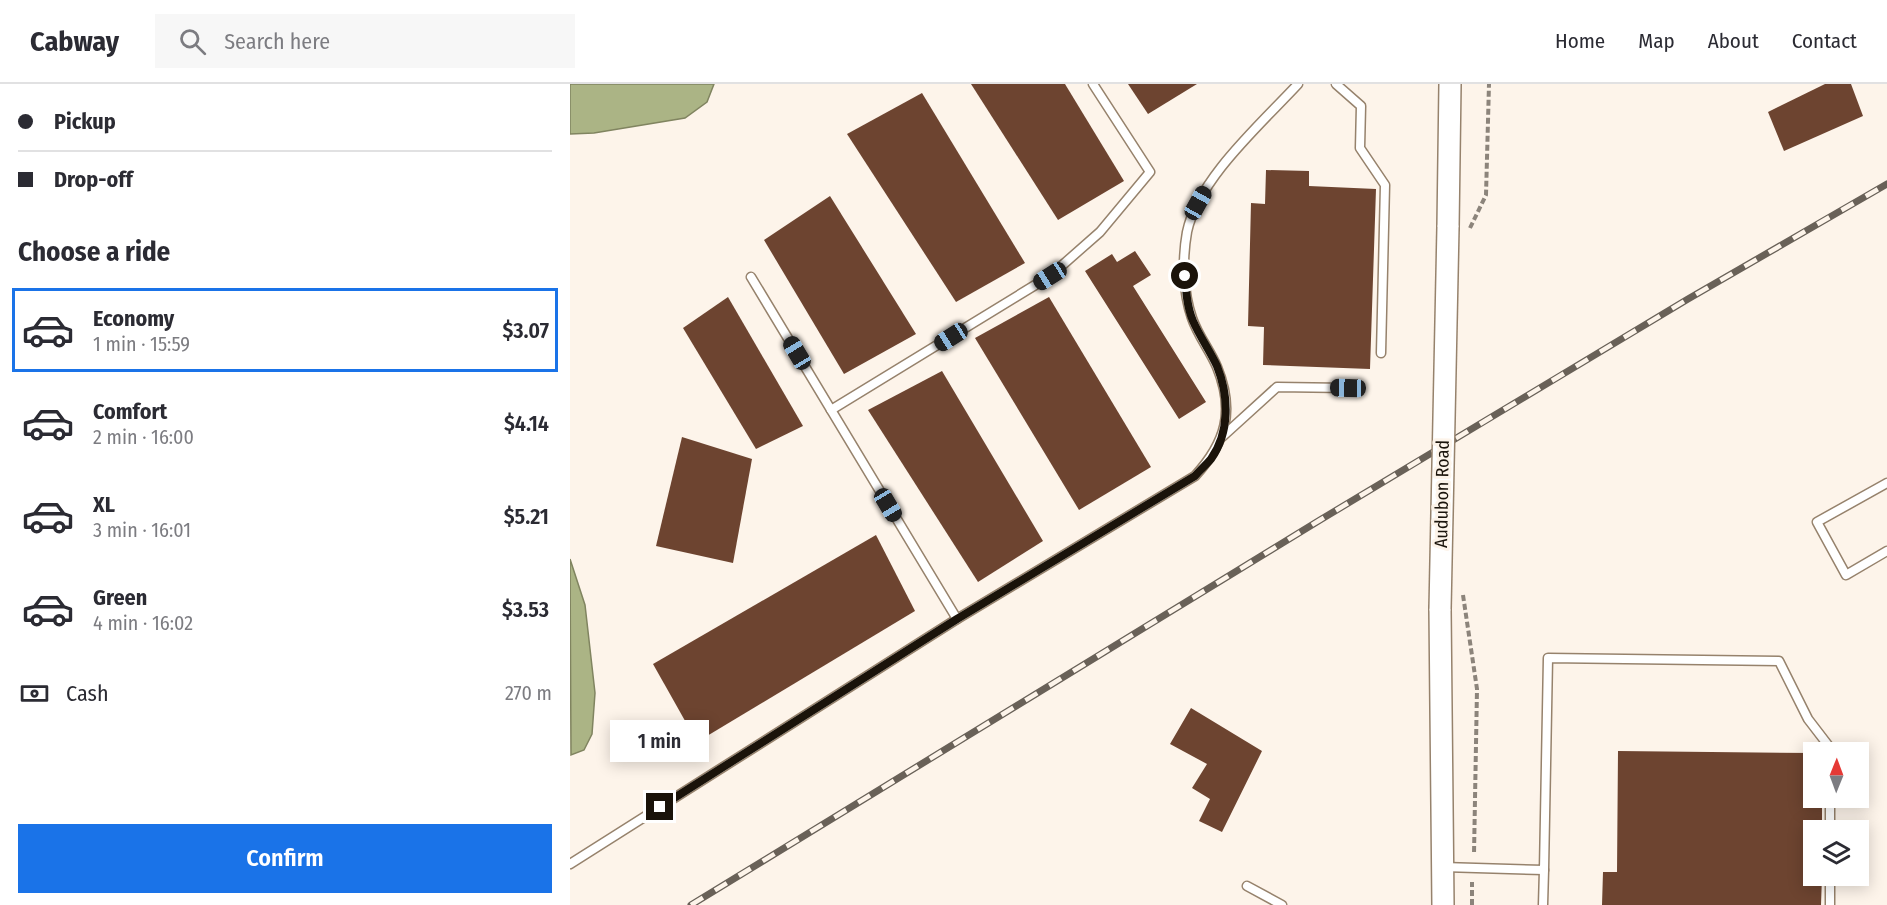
<!DOCTYPE html>
<meta charset="utf-8">
<style>
:root{--surface:#fff;--page:#f7f7f7;--text:#2b2b33;--muted:#7c7c81;--line:#e1e1e2;--accent:#1a73e8}
body{margin:0;font-family:"Fira Sans Condensed",sans-serif;background:var(--page);color:var(--text);height:100vh;display:flex;flex-direction:column;font-size:22px;white-space:nowrap}
*{box-sizing:border-box;margin:0}
p{font-size:20px;color:var(--muted)}
.icon{flex:none;width:33px;height:33px;fill:none;stroke:currentColor;stroke-width:2;stroke-linecap:round;stroke-linejoin:round}
.map{position:relative;flex:1;overflow:hidden}
.side{display:flex;flex-direction:column;background:var(--surface);width:570px}
.side>*{flex:none}
.top-card{display:grid;align-content:center;height:132px;padding:0 18px;background:var(--surface)}
.needle{width:39px;rotate:1deg}
.tools{position:absolute;left:1233px;top:658px;display:grid;gap:12px}
.tools a{display:grid;place-items:center;width:66px;height:66px;border-radius:0px;background:var(--surface);box-shadow:0 3px 15px #0003;font-size:30px}
.end{position:absolute;width:27px;height:27px;margin:-14px;border:8px solid #1a130a;background:#fff;box-shadow:0 0 0 3px #fff}
.from{border-radius:50%}
.bubble{position:absolute;height:42px;border-radius:0px;background:var(--surface);box-shadow:0 3px 15px #0003;font-size:20px;font-weight:600;line-height:42px;text-align:center}
.car{position:absolute;width:18px;height:36px;margin:-18px -9px;border-radius:8px;box-shadow:0 0 4px 2px #0007;background:linear-gradient(#222 24%,#8ab4d8 0 40%,#222 0 76%,#8ab4d8 0 86%,#222 0)}
.top-card b{display:flex;align-items:center;gap:21px;height:57px;font-size:22px}
.top-card b+b{border-top:2px solid var(--line)}
.top-card i{width:15px;height:15px;background:var(--text)}
ul{padding:0;list-style:none}
li{display:flex;align-items:center;gap:18px;height:84px;margin:0 12px 9px;padding:0 6px;border:3px solid transparent;border-radius:0px}
li div{flex:1}
li b{display:block;font-size:22px}
li em{font-style:normal;font-weight:600}
li.on{border-color:var(--accent)}
li>.icon{width:54px;height:54px;stroke-width:1.5}
h2{padding:0 18px;font-size:27px;line-height:72px}
.pay{display:flex;align-items:center;gap:15px;height:66px;padding:0 18px;font-size:22px}
.pay p{margin-inline-start:auto}
.cta{display:flex;gap:12px;margin-top:auto;padding:12px 18px}
.cta a{flex:1;height:69px;border-radius:0px;background:var(--accent);color:#fff;font-size:24px;font-weight:600;line-height:69px;text-align:center}
header{display:flex;align-items:center;gap:36px;box-sizing:border-box;height:84px;padding:0 30px;background:var(--surface);border-bottom:2px solid var(--line)}
header strong{font-size:28px}
nav{display:flex;gap:33px;margin-inline-start:auto;font-size:21px}
.search{width:420px;height:54px;background:var(--page);display:flex;align-items:center;gap:15px;box-sizing:border-box;padding:0 21px;border-radius:0px;color:var(--muted);font-size:22px}
main{display:flex;flex:1;min-height:0}
.map>svg:first-child{display:block}
</style>
<header>
<strong>Cabway</strong>
<div class="search"><svg class="icon" aria-label="search" viewBox="0 0 24 24"><circle cx="10" cy="10" r="6"/><path d="M15 15l6 6"/></svg>Search here</div>
<nav><a>Home</a><a>Map</a><a>About</a><a>Contact</a></nav>
</header>
<main>
<section class="side">
<div class="top-card">
<b><i class="from"></i>Pickup</b>
<b><i></i>Drop-off</b>
</div>
<h2>Choose a ride</h2>
<ul>
<li class="on"><svg class="icon" aria-label="car" viewBox="0 0 24 24"><path d="M5 17H2v-5l4-1 3-4h7l3 4 3 1v5h-3M9 17h6M6 11h13"/><circle cx="7" cy="17" r="2"/><circle cx="17" cy="17" r="2"/></svg><div><b>Economy</b><p>1 min · 15:59</p></div><em>$3.07</em></li>
<li><svg class="icon" aria-label="car" viewBox="0 0 24 24"><path d="M5 17H2v-5l4-1 3-4h7l3 4 3 1v5h-3M9 17h6M6 11h13"/><circle cx="7" cy="17" r="2"/><circle cx="17" cy="17" r="2"/></svg><div><b>Comfort</b><p>2 min · 16:00</p></div><em>$4.14</em></li>
<li><svg class="icon" aria-label="car" viewBox="0 0 24 24"><path d="M5 17H2v-5l4-1 3-4h7l3 4 3 1v5h-3M9 17h6M6 11h13"/><circle cx="7" cy="17" r="2"/><circle cx="17" cy="17" r="2"/></svg><div><b>XL</b><p>3 min · 16:01</p></div><em>$5.21</em></li>
<li><svg class="icon" aria-label="car" viewBox="0 0 24 24"><path d="M5 17H2v-5l4-1 3-4h7l3 4 3 1v5h-3M9 17h6M6 11h13"/><circle cx="7" cy="17" r="2"/><circle cx="17" cy="17" r="2"/></svg><div><b>Green</b><p>4 min · 16:02</p></div><em>$3.53</em></li>
</ul>
<div class="pay"><svg class="icon" aria-label="cash" viewBox="0 0 24 24"><path d="M3 7h18v10H3z"/><circle cx="12" cy="12" r="2"/></svg>Cash<p>270 m</p></div>
<div class="cta"><a>Confirm</a></div>
</section>
<div class="map">
<svg width="1317" height="821" viewBox="0 0 1317 821">
<rect width="100%" height="100%" fill="#fdf4ea"/>
<!-- water -->
<g fill="#abb485" stroke="#808460" stroke-width="1.5">
<polygon points="0,0 144,0 137,18 115,34 24,49 0,50"/>
<polygon points="0,475 15,521 25,609 22,650 14,666 1,671"/>
</g>
<!-- building -->
<g fill="#6d4430">
<polygon points="401,0 495,0 554,97 488,136"/>
<polygon points="558,0 627,0 578,30"/>
<polygon points="1255,0 1281,0 1293,32 1214,67 1198,28"/>
<polygon points="352,9 455,179 386,218 277,50"/>
<polygon points="696,86 739,87 739,102 806,105 800,285 693,281 694,243 678,242 681,119 695,120"/>
<polygon points="260,112 346,250 274,290 194,156"/>
<polygon points="565,167 581,191 563,202 636,318 609,335 515,187 542,170 547,178"/>
<polygon points="158,213 233,342 186,365 113,244"/>
<polygon points="479,213 581,383 509,426 405,254"/>
<polygon points="372,287 473,457 408,498 298,326"/>
<polygon points="112,353 182,375 163,479 86,462"/>
<polygon points="306,451 345,527 127,658 83,580"/>
<polygon points="621,624 692,667 652,748 629,737 640,715 622,704 637,680 600,660"/>
<polygon points="1048,667 1244,669 1244,714 1252,714 1252,747 1244,747 1244,792 1252,792 1251,821 1032,821 1033,788 1047,788"/>
</g>
<g fill="none" stroke-linecap="round" stroke-linejoin="round">
<defs>
<g id="service">
<polyline points="766,0 791,22 790,64 815,101 811,269"/>
<polyline points="181,193 387,535"/>
<polyline points="261,326 480,192 530,148 580,88 523,0"/>
<polyline points="652,353 707,303 778,304"/>
<polyline points="1317,399 1247,438 1276,491 1317,467"/>
<polyline points="1260,747 1260,714"/>
<path d="M0,780L387,535L625,392C656,358 665,327 647,283C640,266 628,252 622,234C613,208 612,176 617,148C628,95 691,40 728,0"/>
<polyline points="873,783 974,786 978,574 1209,577 1238,635 1261,665 1261,669"/>
<polyline points="1260,792 1260,821"/>
<polyline points="677,802 712,821"/>
<polyline points="973,821 974,786"/>
</g>
<g id="tertiary">
<polyline points="878,143 880,0"/>
<polyline points="870,525 873,821"/>
</g>
</defs>
<!-- service casing -->
<use href="#service" stroke="#96826c" stroke-width="11"/>
<!-- tertiary casing -->
<use href="#tertiary" stroke="#96826c" stroke-width="24"/>
<!-- path -->
<g stroke="#8c847b" stroke-width="4" stroke-dasharray="6 3" stroke-linecap="butt">
<polyline points="900,144 916,111 919,0"/>
<polyline points="893,511 907,605 904,770"/>
<polyline points="902,821 902,798"/>
</g>
<!-- service -->
<use href="#service" stroke="#fff" stroke-width="8"/>
<!-- tertiary -->
<use href="#tertiary" stroke="#fff" stroke-width="21"/>
<defs>
<polyline id="rail" points="121,821 750,436 1118,215 1317,100"/>
</defs>
<!-- rail casing -->
<use href="#rail" stroke="#696158" stroke-width="7"/>
<!-- rail -->
<use href="#rail" stroke="#fdf4ea" stroke-width="4.5" stroke-dasharray="14" stroke-linecap="butt"/>
<defs>
<polyline id="tertiary-bridge" points="870,525 878,143"/>
</defs>
<!-- tertiary-bridge casing -->
<use href="#tertiary-bridge" stroke="#96826c" stroke-width="24" stroke-linecap="butt"/>
<!-- tertiary-bridge -->
<use href="#tertiary-bridge" stroke="#fff" stroke-width="21"/>
</g>
<g fill="none" stroke-linecap="round" stroke-linejoin="round">
<!-- route -->
<path stroke="#1a130a" stroke-width="8" d="M90,723L387,535L625,392C630,386 636,381 641,375C660,348 659,312 647,282C640,267 630,253 623,237C617,223 616,207 615,192"/>
</g>
<g text-anchor="middle" stroke-width="6" stroke-linejoin="round" paint-order="stroke">
<!-- street labels -->
<g font-size="18" fill="#1a130a" stroke="#fdf4ea">
<text transform="translate(872 410) rotate(-89)" y="6">Audubon Road</text>
</g>
</g>
</svg>
<div class="tools">
<a><svg class="needle" viewBox="-14 -14 28 28"><path d="M0-13l5 13h-10z" fill="#e53935"/><path d="M0 13l5-13h-10z" fill="#7c7c81"/></svg></a>
<a><svg class="icon" aria-label="layers" viewBox="0 0 24 24"><path d="M12 4l9 5-9 5-9-5zM3 14l9 5 9-5"/></svg></a>
</div>
<i class="end from" style="left:615px;top:192px"></i>
<i class="end" style="left:90px;top:723px"></i>
<div class="bubble" style="left:40px;top:636px;width:99px">1 min</div>
<i class="car" style="left:628px;top:119px;rotate:29deg"></i>
<i class="car" style="left:480px;top:192px;rotate:238deg"></i>
<i class="car" style="left:381px;top:253px;rotate:238deg"></i>
<i class="car" style="left:227px;top:269px;rotate:329deg"></i>
<i class="car" style="left:778px;top:304px;rotate:271deg"></i>
<i class="car" style="left:318px;top:421px;rotate:149deg"></i>
</div>
</main>
